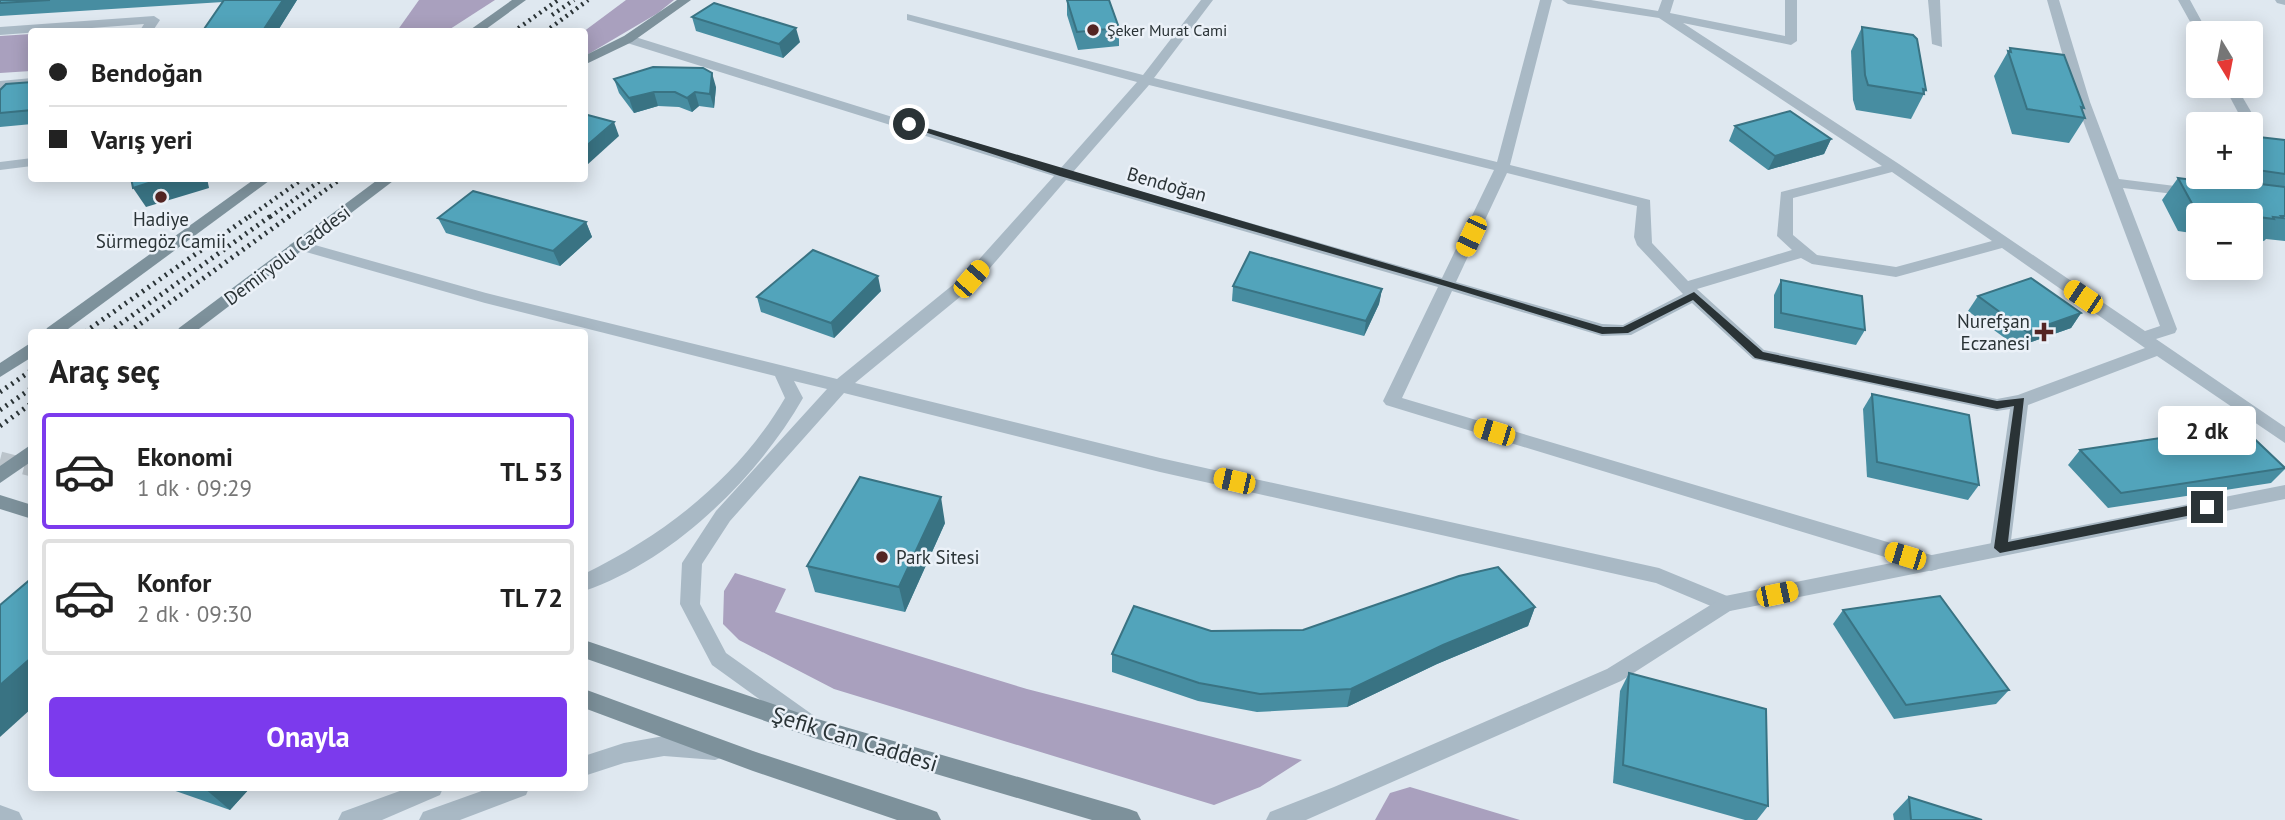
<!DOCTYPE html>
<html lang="tr">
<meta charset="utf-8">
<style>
:root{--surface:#fff;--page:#f2f2f2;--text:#222;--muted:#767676;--line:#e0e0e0;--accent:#7c3aed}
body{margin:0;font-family:"PT Sans",sans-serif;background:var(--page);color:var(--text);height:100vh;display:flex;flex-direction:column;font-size:26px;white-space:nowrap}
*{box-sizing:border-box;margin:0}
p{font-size:23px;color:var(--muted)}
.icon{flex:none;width:38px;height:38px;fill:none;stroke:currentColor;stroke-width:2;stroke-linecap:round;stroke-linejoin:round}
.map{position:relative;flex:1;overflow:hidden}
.panel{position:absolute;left:28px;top:329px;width:560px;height:462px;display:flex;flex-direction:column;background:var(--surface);border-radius:7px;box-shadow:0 4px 18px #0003}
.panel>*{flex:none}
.top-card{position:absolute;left:28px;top:28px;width:560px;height:154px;border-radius:7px;box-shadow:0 4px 18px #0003;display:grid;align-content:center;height:154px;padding:0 21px;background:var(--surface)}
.needle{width:46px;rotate:170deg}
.fabs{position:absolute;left:2186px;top:21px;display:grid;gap:14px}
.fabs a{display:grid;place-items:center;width:77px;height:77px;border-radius:7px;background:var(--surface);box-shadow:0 4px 18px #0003;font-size:35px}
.end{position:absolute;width:32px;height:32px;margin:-16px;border:9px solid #2a3336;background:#fff;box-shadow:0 0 0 4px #fff}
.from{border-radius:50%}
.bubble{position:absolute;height:49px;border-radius:7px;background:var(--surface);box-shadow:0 4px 18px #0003;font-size:23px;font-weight:700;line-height:49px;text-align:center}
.car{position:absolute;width:21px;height:42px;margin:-21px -10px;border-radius:9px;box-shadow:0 0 5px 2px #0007;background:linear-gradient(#f5c518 24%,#345 0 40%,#f5c518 0 76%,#345 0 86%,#f5c518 0)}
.top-card b{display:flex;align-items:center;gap:24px;height:66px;font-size:26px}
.top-card b+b{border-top:2px solid var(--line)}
.top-card i{width:18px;height:18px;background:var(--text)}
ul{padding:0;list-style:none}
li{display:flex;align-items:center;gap:21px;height:116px;margin:0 14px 10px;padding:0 7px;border:4px solid var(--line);border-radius:7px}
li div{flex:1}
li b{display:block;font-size:26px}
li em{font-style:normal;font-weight:700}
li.on{border-color:var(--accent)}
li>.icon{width:63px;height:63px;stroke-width:1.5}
h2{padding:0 21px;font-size:32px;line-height:84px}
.action{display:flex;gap:14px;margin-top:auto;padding:14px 21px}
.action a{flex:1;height:80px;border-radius:7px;background:var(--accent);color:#fff;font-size:28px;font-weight:700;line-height:80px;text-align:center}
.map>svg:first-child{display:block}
</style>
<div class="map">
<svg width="2285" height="820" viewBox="0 0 2285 820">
<rect width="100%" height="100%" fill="#dfe8f0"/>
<!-- green -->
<g fill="#a9a0be">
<polygon points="419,0 495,0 447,31 397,31"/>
<polygon points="626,0 674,0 658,13 585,56 583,32"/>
<polygon points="31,34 31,71 0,73 0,36"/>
<polygon points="735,573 786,589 775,612 1027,689 1302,760 1260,787 1214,805 834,689 739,640 723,624 724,591"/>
<polygon points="1410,787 1520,820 1375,820 1390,793"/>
</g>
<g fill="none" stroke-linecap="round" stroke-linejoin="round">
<!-- secondary-tunnel -->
<polyline stroke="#bbc4cb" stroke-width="17" stroke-dasharray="17 8" stroke-linecap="butt" points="0,460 32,468"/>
<!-- minor -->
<g fill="#a9b9c5" fill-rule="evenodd">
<path d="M1201,0H1213L1154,78L1497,162L1540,0H1552L1510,165L1650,200L1652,243L1688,281L1792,250L1777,236L1781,192L1882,166L1659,18L1568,4L1562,0H1591L1658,11L1662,0H1674L1670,13L1785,36V0H1797V41L1791,45L1683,23L1899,164L2145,331L2160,326L2076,102L2047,0H2059L2090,102L2119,179L2191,188L2198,192L2191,196L2123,188L2177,329L2175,333L2156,339L2285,427V443L2157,356L2028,405L2010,548L2007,553L2000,556L1993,553L1990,548L2010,409L1997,411L1753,359L1692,303L1631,335L1602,336L1452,291L1402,398L1938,557L1941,563L1938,569L1931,571L1386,405L1383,401L1438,287L1066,180L977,283L855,383L1160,458L1659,568L1732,598L1735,604L1732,610L1725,612L1656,583L1160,472L844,393L730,521L702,564L700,604L726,653L813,715L816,722L813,729L805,732L712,665L680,604L682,563L716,511L827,389L794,381L803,398C758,477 673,561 584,591V574C666,534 739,477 785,398L775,376L485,303L292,248L289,245L297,240L486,293L837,379L965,275L1054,176L624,42V36H632L1060,169L1137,82L907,20V14L1143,75ZM1149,85L1494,170L1442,278L1073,172ZM1892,172L1992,241L1896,267L1817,255L1793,235V198ZM1507,173L1637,206L1634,237L1637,245L1683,294L1623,325L1602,324L1456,282ZM2002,248L2145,348L2018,395L1997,399L1764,350L1697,289L1801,258L1812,264L1896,277Z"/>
<polygon points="1928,0 1940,0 1942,47 1932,44"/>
<polygon points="2178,0 2190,0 2208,33 2198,33 2198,36"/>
<polygon points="154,16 160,20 152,32 139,32 144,24 0,35 0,27"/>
<polygon points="32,78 32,86 0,89 0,81"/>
<polygon points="2224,86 2236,86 2253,115 2251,118 2241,118"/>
<polygon points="32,158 32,166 0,170 0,162"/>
</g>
<!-- tertiary -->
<g fill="#a9b9c5" fill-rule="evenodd">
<polygon points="2275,0 2285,0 2285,5 2277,3"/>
<polygon points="2285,485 2285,499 1730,611 1621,681 1306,820 1266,820 1270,812 1334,787 1607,669 1725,596"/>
<polygon points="664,736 715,740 723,743 726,750 723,757 715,760 664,756 624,763 584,776 584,756 624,743"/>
<polygon points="408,788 443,788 440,795 382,820 338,820 342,812"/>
<polygon points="490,788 529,788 526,795 460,820 419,820 423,812"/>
<polygon points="0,805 19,812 23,820 0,820"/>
</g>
<!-- secondary -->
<g fill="#7d919b" fill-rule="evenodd">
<polygon points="512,0 526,0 482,32 467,32"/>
<polygon points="677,0 691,0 632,42 584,65 584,56 624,36"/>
<polygon points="256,178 273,178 64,332 45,332 47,328"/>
<polygon points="380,178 397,178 195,332 177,332 179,328"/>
<polygon points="32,342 32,357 0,377 0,363"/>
<polygon points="32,444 32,461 0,483 0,466"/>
<polygon points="0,495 32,505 32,519 0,509"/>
<polygon points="584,640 814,718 1129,809 1137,812 1141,820 1092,820 814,738 584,658"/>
<polygon points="584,689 753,751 929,809 937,812 941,820 897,820 753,771 584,708"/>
</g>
<!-- rail-far1 -->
<g stroke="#2a3336" stroke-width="4.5" stroke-dasharray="2 4.5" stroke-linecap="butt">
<polyline points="552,15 574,0"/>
<polyline points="513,32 558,0"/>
<polyline points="545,32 588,0"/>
<polyline points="249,217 304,178"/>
<polyline points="270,217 324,178"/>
<polyline points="288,217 342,178"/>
</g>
<!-- rail -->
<g stroke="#2a3336" stroke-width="5" stroke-dasharray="2 5" stroke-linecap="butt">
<polyline points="85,332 251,215"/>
<polyline points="109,332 272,215"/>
<polyline points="129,332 291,215"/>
<polyline points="0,392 32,370"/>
<polyline points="0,410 32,388"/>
<polyline points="0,426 32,403"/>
</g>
</g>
<!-- wall -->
<g fill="#478da1">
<polygon points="0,0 297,0 277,32 202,32 223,2 0,16"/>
<polygon points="1067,0 1109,0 1119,28 1119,46 1078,50 1067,15"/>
<polygon points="692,17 800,42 783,58 696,31"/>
<polygon points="1862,27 1926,90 1911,119 1856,110 1853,100 1851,51"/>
<polygon points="2010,48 2084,108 2082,111 2085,118 2069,143 2012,134 1994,76"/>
<polygon points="614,79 716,87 714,108 699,106 692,112 679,107 658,106 634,113 619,93"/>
<polygon points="32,82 32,124 0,127 0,90"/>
<polygon points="1735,126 1831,139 1824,154 1768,170 1729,141"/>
<polygon points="2250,136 2285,140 2285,241 2266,239 2264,241 2257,240 2256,241 2250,241 2250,215 2198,215 2198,234 2178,231 2162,200 2178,178 2224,184 2220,177 2250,177"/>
<polygon points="438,218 586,222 592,237 560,266 446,233"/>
<polygon points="1781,280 1865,330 1856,345 1774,328 1774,295"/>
<polygon points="1233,286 1382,289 1379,304 1364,336 1232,301"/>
<polygon points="881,291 834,338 761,312 757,297"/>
<polygon points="1978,296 2081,313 2071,328 2017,347 1968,311"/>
<polygon points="1872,394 1979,485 1968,500 1867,477 1863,409"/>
<polygon points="2080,450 2285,467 2285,469 2271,483 2108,508 2068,465"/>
<polygon points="945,523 905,612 815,592 807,566"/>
<polygon points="1535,607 1528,626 1437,664 1347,707 1257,712 1198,701 1112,672 1112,654 1211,631 1303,630"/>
<polygon points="1843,610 2009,690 1996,704 1894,719 1833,624"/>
<polygon points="1629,673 1768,806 1757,820 1745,820 1613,783 1620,691"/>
<polygon points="167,788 250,788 230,810"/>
<polygon points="1909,797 1982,820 1894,820 1893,814"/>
</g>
<!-- shaded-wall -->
<g fill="#397383">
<polygon points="283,0 297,0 277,32 262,32"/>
<polygon points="796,28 800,42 783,58 779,44"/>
<polygon points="712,73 716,87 714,108 710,94"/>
<polygon points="654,92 658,106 634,113 629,98"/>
<polygon points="695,92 699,106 692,112 687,98"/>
<polygon points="614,122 619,136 587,165 584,158 584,148"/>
<polygon points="1831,139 1824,154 1768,170 1775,156"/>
<polygon points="164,178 207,178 209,188 146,207 133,188"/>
<polygon points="586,222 592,237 560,266 553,251"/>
<polygon points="878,276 881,291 834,338 831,323"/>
<polygon points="1382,289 1379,304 1364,336 1366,321"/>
<polygon points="2081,313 2071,328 2017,347 2027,332"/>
<polygon points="941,497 945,523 905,612 899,587"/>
<polygon points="1535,607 1528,626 1437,664 1347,707 1351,689 1443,645"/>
<polygon points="32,657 32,708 0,737 0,685"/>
<polygon points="204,788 250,788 230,810"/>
</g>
<!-- building -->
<g fill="#52a4bb" stroke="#397383" stroke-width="2">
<polygon points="0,0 50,0 0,3"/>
<polygon points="224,0 283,0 262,32 202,32"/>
<polygon points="1067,0 1109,0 1119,28 1077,32"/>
<polygon points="714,3 796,28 779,44 692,17"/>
<polygon points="1862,27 1913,35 1917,39 1926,90 1923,89 1924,94 1868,85 1865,75"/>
<polygon points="2010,48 2064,55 2084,108 2081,107 2085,118 2027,109 2008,51 2011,52"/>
<polygon points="653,67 703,68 712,73 710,94 695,92 687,98 675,92 654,92 629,98 614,79"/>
<polygon points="32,82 32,110 0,113 0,90 6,84"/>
<polygon points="1790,111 1831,139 1775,156 1735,126"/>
<polygon points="584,114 614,122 584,148"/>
<polygon points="2250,136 2285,140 2285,174 2250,169"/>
<polygon points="131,178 164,178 133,188"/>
<polygon points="2178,178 2255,188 2252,183 2285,187 2285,216 2281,216 2283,218 2273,217 2274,219 2195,209"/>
<polygon points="473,191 586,222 553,251 438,218"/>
<polygon points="813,250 878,276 831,323 757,297"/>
<polygon points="1250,252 1382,289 1366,321 1233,286"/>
<polygon points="2031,278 2081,313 2027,332 1978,296"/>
<polygon points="1781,280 1862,296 1865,330 1781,313"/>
<polygon points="1872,394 1969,415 1979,485 1877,462"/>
<polygon points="2241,426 2285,468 2121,493 2080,450"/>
<polygon points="860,477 941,497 899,587 807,566"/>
<polygon points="1498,567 1535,607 1443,645 1351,689 1260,694 1199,683 1112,654 1134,606 1211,631 1303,630 1459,576"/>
<polygon points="32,578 32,657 0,685 0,605"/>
<polygon points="1940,596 2009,690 1906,705 1843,610"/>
<polygon points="1629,673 1766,709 1768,806 1623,765"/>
<polygon points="1909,797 1982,820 1911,820"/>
</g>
<!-- route -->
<polygon fill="#2a3336" points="906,122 1603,327 1623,327 1694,292 1763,352 1997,401 2024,398 2008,542 2207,502 2214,507 2207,512 2000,553 1994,548 2014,406 1997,409 1755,358 1693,300 1628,333 1602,334 1445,286 1060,176 906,126"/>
<!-- markers -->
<g fill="#542523" stroke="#ebf1f8" stroke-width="2.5">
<circle cx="1093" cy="30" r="7"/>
<circle cx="161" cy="197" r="7"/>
<path d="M2040.5 321.5h7v7h7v7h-7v7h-7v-7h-7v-7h7z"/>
<circle cx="882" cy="557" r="7"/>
</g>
<g text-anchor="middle" stroke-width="5" stroke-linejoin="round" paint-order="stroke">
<!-- far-poi labels -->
<g font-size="16" fill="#2a3336" stroke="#ebf1f8" text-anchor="start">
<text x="1107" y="36">Şeker Murat Cami</text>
</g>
<!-- street labels -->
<g font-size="19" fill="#2a3336" stroke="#ebf1f8">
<text transform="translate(1167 184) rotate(16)" y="7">Bendoğan</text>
<text transform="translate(287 255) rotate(-37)" y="7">Demiryolu Caddesi</text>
</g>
<!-- poi labels -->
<g font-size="19" fill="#2a3336" stroke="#ebf1f8">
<text x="161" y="226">Hadiye<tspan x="161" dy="22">Sürmegöz Camii</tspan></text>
<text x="2030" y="328" text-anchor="end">Nurefşan<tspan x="2030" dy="22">Eczanesi</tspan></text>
<text x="896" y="564" text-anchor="start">Park Sitesi</text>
</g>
<!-- near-street labels -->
<g font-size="23" fill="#2a3336" stroke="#ebf1f8">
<text transform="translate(855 739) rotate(17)" y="8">Şefik Can Caddesi</text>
</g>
</g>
</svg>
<div class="fabs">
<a><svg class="needle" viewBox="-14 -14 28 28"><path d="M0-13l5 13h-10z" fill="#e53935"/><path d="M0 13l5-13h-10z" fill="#767676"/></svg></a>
<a>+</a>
<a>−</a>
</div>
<i class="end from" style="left:909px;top:124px"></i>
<i class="end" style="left:2207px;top:507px"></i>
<div class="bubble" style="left:2158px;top:406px;width:98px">2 dk</div>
<i class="car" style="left:1471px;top:236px;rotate:205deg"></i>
<i class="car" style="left:971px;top:279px;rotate:41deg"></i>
<i class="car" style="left:2083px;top:297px;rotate:304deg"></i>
<i class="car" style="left:1494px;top:432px;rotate:287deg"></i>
<i class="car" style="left:1234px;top:481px;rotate:283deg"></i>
<i class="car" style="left:1905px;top:556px;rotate:287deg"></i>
<i class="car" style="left:1777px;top:594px;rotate:78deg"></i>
<div class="top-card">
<b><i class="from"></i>Bendoğan</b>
<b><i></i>Varış yeri</b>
</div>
<section class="panel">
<h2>Araç seç</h2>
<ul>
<li class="on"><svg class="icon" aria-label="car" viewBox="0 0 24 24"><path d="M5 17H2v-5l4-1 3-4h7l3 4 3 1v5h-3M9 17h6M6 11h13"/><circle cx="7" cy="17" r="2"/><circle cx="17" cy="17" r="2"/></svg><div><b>Ekonomi</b><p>1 dk · 09:29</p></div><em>TL 53</em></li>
<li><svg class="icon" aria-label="car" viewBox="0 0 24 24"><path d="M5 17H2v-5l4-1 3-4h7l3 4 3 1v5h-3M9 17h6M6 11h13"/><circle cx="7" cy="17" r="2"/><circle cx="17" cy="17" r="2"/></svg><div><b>Konfor</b><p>2 dk · 09:30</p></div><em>TL 72</em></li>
</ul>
<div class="action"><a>Onayla</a></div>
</section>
</div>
